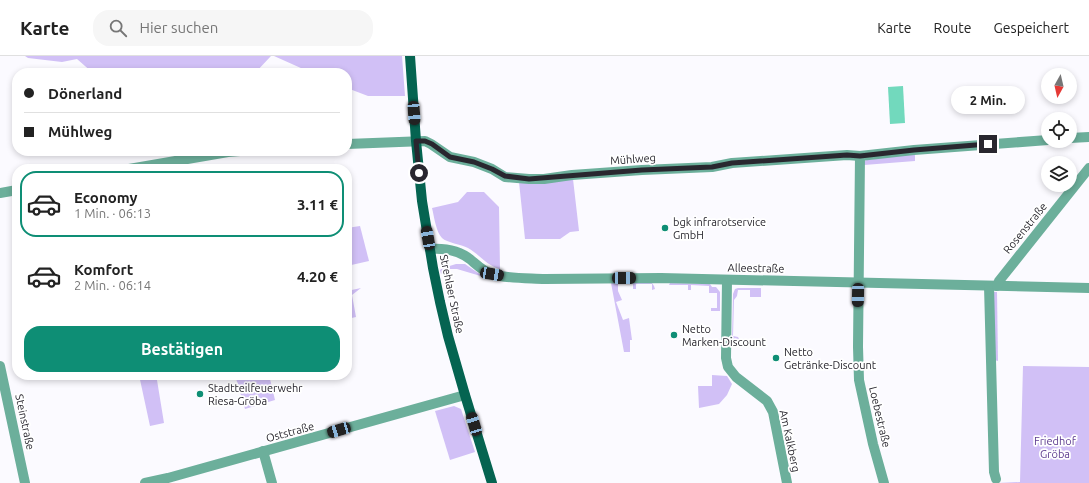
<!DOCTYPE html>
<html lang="de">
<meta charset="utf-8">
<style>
:root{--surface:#fff;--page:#f6f6f6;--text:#222;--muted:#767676;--line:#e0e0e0;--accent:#0e8e75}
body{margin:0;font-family:Ubuntu,sans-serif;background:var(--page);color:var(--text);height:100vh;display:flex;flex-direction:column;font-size:15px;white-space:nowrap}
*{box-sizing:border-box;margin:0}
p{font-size:13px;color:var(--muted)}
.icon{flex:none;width:22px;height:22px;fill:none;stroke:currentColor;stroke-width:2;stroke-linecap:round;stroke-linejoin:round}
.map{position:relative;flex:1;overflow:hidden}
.sheet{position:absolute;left:12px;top:108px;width:340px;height:216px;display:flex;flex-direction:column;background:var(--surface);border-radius:16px;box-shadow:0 2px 6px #0003}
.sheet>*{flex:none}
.top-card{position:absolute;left:12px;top:12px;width:340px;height:88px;border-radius:16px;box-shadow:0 2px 6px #0003;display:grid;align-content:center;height:88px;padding:0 12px;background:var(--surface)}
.needle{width:26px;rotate:188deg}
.fabs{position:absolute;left:1041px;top:12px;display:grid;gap:8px}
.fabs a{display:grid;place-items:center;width:36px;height:36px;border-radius:50%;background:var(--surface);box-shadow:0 2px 6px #0003;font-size:20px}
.end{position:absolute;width:18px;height:18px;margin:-9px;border:5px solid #29272f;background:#fff;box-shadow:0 0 0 2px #fff}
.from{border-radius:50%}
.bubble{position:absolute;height:28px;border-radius:14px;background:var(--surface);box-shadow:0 2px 6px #0003;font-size:13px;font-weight:600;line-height:28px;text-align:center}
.car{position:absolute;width:12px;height:24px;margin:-12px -6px;border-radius:5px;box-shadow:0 0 3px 1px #0007;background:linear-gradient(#222 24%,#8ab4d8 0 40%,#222 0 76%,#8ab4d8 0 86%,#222 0)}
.top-card b{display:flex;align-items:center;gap:14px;height:38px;font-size:15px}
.top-card b+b{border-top:1px solid var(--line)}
.top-card i{width:10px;height:10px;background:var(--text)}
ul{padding:7px 0 0;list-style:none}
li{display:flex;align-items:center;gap:12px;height:66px;margin:0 8px 6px;padding:0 4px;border:2px solid transparent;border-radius:16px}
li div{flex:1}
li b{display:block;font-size:15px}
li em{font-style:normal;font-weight:600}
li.current{border-color:var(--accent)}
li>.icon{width:36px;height:36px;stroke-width:1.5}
.primary-button{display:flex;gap:8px;margin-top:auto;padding:8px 12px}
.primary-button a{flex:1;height:46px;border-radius:16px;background:var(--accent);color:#fff;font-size:16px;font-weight:600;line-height:46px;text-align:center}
header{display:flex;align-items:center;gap:24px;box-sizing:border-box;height:56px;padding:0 20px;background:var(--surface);border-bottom:1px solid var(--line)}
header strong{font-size:19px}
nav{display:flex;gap:22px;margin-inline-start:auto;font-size:14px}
.search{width:280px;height:36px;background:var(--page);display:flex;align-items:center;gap:10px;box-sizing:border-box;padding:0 14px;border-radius:16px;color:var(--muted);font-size:15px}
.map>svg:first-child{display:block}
</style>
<header>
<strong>Karte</strong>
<div class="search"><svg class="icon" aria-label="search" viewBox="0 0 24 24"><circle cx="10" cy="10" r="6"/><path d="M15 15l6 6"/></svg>Hier suchen</div>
<nav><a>Karte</a><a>Route</a><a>Gespeichert</a></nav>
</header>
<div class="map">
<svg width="1089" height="427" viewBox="0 0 1089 427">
<rect width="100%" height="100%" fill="#fbfaff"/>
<!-- green -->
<g fill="#d1c0f6">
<polygon points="25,0 271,0 255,17 93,17 77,3 62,6 28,2"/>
<polygon points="274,0 402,0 405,40 368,40 347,32 347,17 312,17"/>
<polygon points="915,97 915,105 864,109 864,105 867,104"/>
<polygon points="573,123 579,175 570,176 560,183 525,183 519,126"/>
<path d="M467,136H484L499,151L500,213C487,210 479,198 468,192C461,188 447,187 442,182C436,176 434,160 432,152L458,146Z"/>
<polygon points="360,170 369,205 347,210 347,172"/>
<polygon points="456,208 465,208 484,221 457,213 446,213 441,218 440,214 443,212"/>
<polygon points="611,227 652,227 654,230 655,233 652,234 652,228 636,228 636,233 633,233 633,228 618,228 618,235 622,244 616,246 623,264 629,262 632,284 630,284 630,296 624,296"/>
<polygon points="670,227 710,228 712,231 716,231 720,236 720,255 711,255 711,252 717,252 717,237 709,237 709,230 691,229 691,234 688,234 688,229 669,229"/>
<polygon points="361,232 352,239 356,261 347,263 347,235"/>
<polygon points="738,232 761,232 761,241 750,241 750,234 738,234 737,240 734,244 733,280 738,281 739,283 737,284 732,283 733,238 735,233"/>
<polygon points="994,236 997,236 998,305 994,304"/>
<polygon points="1023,310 1089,311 1089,427 997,427 1020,426"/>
<polygon points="139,319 157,319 157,324 164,367 150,370"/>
<polygon points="235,319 269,319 275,344 245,353"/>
<polygon points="712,319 727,320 732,328 727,339 719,348 699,352 698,330 712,330"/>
<polygon points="454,350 461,353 475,396 450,404 435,355"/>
</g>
<!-- water -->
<polygon fill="#72d9bd" points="903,30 905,67 890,68 888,31"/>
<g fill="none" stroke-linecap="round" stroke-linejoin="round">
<!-- street -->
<g stroke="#6caf9b" stroke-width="10">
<polyline points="1070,82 1089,81"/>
<polyline points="347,88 425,85 431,88 450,101 474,106 492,113 505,121 529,123 544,123 572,119 642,114 712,111 732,107 847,99 860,100 914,94 1048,84"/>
<polyline points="860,100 858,291 859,324 873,388 884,427"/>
<polyline points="129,113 228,96 240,95"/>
<polyline points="0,137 17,134"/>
<path d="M430,193C445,192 459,194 471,204C478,210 484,216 492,218C506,223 530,222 545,223L661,222L1089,232"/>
<polyline points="727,224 726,302 728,311 736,321 767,345 773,356 787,427"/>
<polyline points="989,230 994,416 996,423"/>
<polyline points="997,230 999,225 1089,112"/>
<polyline points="0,310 25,427"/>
<polyline points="263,395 272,427"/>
<polyline points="145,427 168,422 465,339"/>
</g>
<!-- primary -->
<polyline stroke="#056451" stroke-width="10" points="410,0 416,85 422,145 433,212 440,246 448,280 465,339 492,427"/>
</g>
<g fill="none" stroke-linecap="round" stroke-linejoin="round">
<!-- route -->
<polyline stroke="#29272f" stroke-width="5" points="419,117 416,85 425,85 432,88 450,101 474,106 492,113 505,120 529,123 642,114 712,111 732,107 847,99 860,100 914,94 988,88"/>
</g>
<!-- markers -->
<g fill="#0e8e75" stroke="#fff" stroke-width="1.5">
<circle cx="665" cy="172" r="4"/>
<circle cx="674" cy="279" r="4"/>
<circle cx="776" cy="302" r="4"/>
<circle cx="200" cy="338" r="4"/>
</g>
<g text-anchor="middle" stroke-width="3.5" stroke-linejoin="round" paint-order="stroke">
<!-- street labels -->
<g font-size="11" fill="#29272f" stroke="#fff">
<text transform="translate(633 103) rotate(-4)" y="4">Mühlweg</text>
<text transform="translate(1025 172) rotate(-51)" y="4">Rosenstraße</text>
<text transform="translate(756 212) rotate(1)" y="4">Alleestraße</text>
<text transform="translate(452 238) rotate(78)" y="4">Strehlaer Straße</text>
<text transform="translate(880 361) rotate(77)" y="4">Loebestraße</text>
<text transform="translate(25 366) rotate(78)" y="4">Steinstraße</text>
<text transform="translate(290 376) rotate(-15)" y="4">Oststraße</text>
<text transform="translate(790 385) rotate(78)" y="4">Am Kalkberg</text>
</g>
<!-- poi labels -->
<g font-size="11" fill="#29272f" stroke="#fff" text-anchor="start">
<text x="673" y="170">bgk infrarotservice<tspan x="673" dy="13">GmbH</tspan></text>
<text x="682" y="277">Netto<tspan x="682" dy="13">Marken-Discount</tspan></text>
<text x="784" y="300">Netto<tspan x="784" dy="13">Getränke-Discount</tspan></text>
<text x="208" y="336">Stadtteilfeuerwehr<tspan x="208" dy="13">Riesa-Gröba</tspan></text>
</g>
<!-- park labels -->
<g font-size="11" fill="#5d3b8f" stroke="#fff">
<text x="1055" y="389">Friedhof<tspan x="1055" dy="13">Gröba</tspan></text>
</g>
</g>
</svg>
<div class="fabs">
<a><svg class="needle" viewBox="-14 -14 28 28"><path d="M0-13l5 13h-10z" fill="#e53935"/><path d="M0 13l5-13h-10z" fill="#767676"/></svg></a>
<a><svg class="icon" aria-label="locate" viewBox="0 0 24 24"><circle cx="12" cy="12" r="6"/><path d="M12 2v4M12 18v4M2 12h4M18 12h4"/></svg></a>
<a><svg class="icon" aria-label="layers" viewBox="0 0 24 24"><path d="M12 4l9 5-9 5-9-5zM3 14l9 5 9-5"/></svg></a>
</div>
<i class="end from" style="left:419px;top:117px"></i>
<i class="end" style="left:988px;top:88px"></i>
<div class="bubble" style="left:951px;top:30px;width:74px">2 Min.</div>
<i class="car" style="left:414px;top:57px;rotate:176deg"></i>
<i class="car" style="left:428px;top:182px;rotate:350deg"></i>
<i class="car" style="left:492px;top:218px;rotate:99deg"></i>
<i class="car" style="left:624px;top:222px;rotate:90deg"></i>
<i class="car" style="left:858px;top:239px;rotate:181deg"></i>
<i class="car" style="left:474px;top:368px;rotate:343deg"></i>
<i class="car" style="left:339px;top:374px;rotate:254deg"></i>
<div class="top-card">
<b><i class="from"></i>Dönerland</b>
<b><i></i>Mühlweg</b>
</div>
<section class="sheet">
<ul>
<li class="current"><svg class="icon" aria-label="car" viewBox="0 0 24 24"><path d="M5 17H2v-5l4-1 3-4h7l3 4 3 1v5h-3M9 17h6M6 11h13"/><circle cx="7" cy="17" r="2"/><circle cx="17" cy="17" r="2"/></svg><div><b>Economy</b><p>1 Min. · 06:13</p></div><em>3.11 €</em></li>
<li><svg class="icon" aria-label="car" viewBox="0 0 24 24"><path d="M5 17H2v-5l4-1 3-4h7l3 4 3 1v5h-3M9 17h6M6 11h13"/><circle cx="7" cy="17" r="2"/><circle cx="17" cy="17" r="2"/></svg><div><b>Komfort</b><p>2 Min. · 06:14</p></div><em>4.20 €</em></li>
</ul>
<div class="primary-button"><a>Bestätigen</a></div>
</section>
</div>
